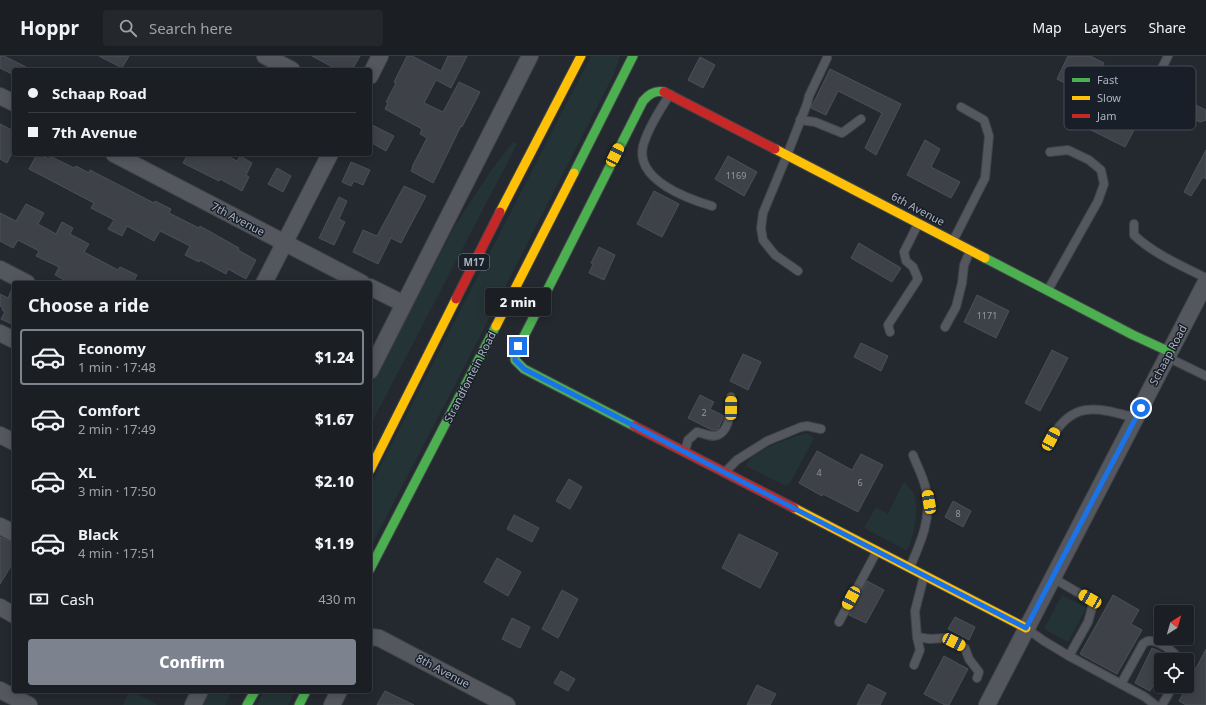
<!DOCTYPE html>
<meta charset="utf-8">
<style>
:root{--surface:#1b1f23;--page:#24272b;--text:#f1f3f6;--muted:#a0a2a6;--line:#393d41;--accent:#7c838f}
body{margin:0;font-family:"Noto Sans",sans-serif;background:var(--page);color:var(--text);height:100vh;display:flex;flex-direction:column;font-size:15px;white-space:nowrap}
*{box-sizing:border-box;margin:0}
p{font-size:13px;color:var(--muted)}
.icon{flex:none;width:22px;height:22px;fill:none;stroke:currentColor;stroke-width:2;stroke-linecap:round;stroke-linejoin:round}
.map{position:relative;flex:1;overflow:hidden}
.details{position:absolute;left:12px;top:225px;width:360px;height:412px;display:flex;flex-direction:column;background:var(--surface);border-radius:4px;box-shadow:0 2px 10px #0003,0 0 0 1px var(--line)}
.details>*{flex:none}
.banner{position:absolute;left:12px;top:12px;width:360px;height:88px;border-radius:4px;box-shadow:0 2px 10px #0003,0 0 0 1px var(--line);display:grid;align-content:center;height:88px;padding:0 16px;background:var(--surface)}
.needle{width:26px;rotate:37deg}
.fabs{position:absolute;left:1154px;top:549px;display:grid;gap:8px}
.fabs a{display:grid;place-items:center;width:40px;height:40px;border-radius:4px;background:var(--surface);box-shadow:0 2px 10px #0003,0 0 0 1px var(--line);font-size:20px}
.end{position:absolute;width:18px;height:18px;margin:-9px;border:5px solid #1a73e8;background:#fff;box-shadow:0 0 0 2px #fff}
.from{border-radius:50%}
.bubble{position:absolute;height:28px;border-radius:4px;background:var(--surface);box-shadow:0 2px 10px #0003,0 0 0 1px var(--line);font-size:13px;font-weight:800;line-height:28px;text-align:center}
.car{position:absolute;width:12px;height:24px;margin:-12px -6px;border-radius:5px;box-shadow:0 0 3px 1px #0007;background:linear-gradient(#f5c518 24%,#345 0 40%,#f5c518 0 76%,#345 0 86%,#f5c518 0)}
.banner b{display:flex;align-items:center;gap:14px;height:38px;font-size:15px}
.banner b+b{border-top:1px solid var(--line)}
.banner i{width:10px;height:10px;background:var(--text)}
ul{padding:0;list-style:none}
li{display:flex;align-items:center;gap:12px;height:56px;margin:0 8px 6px;padding:0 8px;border:2px solid transparent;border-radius:4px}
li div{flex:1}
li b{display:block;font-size:15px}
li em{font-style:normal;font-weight:800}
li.selected{border-color:var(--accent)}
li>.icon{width:36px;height:36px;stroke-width:1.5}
h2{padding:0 16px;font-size:18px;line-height:48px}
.pay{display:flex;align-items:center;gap:10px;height:44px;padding:0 16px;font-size:15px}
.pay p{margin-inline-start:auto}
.primary-button{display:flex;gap:8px;margin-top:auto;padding:8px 16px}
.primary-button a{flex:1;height:46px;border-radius:4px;background:var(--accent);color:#fff;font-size:16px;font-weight:800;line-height:46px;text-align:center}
header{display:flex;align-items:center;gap:24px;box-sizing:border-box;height:56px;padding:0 20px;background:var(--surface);border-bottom:1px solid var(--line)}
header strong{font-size:19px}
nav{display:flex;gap:22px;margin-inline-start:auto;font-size:14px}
.search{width:280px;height:36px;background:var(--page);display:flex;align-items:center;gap:10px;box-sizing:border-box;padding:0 14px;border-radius:4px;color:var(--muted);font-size:15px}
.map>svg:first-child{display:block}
</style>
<header>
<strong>Hoppr</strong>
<div class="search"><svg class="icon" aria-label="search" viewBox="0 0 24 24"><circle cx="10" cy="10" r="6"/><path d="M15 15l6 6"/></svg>Search here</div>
<nav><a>Map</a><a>Layers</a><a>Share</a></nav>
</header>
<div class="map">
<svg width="1206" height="649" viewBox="0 0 1206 649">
<rect width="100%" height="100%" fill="#24292f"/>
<!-- green -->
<g fill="#243436">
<polygon points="591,0 620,0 614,18 456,327 370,492 370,430"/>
<polygon points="513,86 517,88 370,370 370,330 456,168 492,113"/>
<path d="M806,377L814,382L790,427L786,430L746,410C751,394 791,382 806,377Z"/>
<path d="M904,425C907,430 913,436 915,441C918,452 914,486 906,494L864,472L876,451L888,458Z"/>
<polygon points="1062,539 1086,552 1068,586 1044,573"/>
<polygon points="130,635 132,635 158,649 123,649"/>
<polygon points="210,635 232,635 225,649 203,649"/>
<polygon points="264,635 295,635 288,649 257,649"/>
</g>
<!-- building -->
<g fill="#3e4248" stroke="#4b5058">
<polygon points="0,0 4,0 32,14 14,14 14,19 0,12"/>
<polygon points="99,0 129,0 122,12"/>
<polygon points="312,0 360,0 352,14 338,14"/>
<polygon points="407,0 412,0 441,15 448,0 467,0 451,32 436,24 424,47 443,56 459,26 480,36 462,71 461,70 433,127 411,115 413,111 412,111 427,82 420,78 422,73 385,53 388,47 386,46 396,27 394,26"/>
<polygon points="1068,0 1090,0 1104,7 1088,39 1057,23"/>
<polygon points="700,1 715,9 703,32 688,24"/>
<polygon points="830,13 901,48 876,99 865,92 882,57 838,35 826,59 811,52"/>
<polygon points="1137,28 1154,36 1125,91 1069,63 1079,46 1117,65"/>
<polygon points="1183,43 1206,54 1206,64 1200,66 1187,60 1186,62 1177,56"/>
<polygon points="0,68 14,75 14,93 7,107 0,103"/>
<polygon points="370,68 394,80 386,95 370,86"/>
<polygon points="925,84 940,93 931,111 960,126 951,142 907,119"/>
<polygon points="1206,94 1206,123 1203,121 1191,140 1184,136"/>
<polygon points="37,98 49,103 50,100 74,112 76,110 89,117 90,114 154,147 155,145 171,153 169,157 199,172 200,170 239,192 238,194 256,204 246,223 228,213 226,218 200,204 199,206 185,199 190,190 160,175 154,185 127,170 122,180 108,173 114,164 91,152 94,147 29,113"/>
<polygon points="188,98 224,98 237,105 240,100 252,107 246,119 249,121 242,135 220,123 219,125 183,107"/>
<polygon points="728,100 757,116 744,140 715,123"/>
<polygon points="351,106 370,114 363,129 354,125 351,130 342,126"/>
<polygon points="277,112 291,120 283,136 268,128"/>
<polygon points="404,130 426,140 401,187 391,182 378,208 353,196 363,174 377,180"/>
<polygon points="654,135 679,148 662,181 637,168"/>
<polygon points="339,141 347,145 339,163 345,166 334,189 319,182"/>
<polygon points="26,148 44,157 38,168 56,178 62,166 73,172 70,178 89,188 84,196 118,214 120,211 137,219 133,227 70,227 55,219 59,211 36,200 39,195 18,184 13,192 0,185 0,157 16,165"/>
<polygon points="859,187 901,212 892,226 851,202"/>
<polygon points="599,191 615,199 604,224 589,217 593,208 591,207"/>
<polygon points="13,230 14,231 14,269 1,263 5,256 2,254 3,252 0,250 0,238 8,242"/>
<polygon points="977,239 1009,255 996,282 964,266"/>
<polygon points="861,287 888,300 881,315 854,301"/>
<polygon points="1052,294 1068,302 1040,355 1025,347"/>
<polygon points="743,298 761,306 748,334 730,325"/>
<polygon points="700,339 714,346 710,353 724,360 718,373 716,374 712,374 688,362"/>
<polygon points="817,395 852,414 861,398 883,409 858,456 823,438 822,440 799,427"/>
<polygon points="569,423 582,431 570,453 556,445"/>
<polygon points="953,445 971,455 963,471 945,461"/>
<polygon points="514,459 539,472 532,486 507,473"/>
<polygon points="739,478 778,497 760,532 722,512"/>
<polygon points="0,481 14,487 14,505 0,528"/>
<polygon points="497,502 521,516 508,540 484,526"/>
<polygon points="867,525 884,534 866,567 849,559"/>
<polygon points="562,534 578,543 558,582 542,573"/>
<polygon points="1113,539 1139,554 1131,568 1142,574 1117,618 1080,598"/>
<polygon points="955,561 975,571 969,584 948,573"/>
<polygon points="512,562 530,571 520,592 502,583"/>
<polygon points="1152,592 1161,596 1161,614 1150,635 1135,627"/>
<polygon points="1206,593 1206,649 1186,649 1179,645"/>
<polygon points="944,600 968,613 949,649 945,649 924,638"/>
<polygon points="561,615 575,623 568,635 554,627"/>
<polygon points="868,628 886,637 880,649 857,649"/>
<polygon points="757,629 776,638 770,649 747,649"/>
<polygon points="385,635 414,649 377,649"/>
</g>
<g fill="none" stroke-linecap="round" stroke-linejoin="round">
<defs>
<g id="lane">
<polyline points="1120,30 1126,18 1148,26 1157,22 1168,0"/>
<path d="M670,38C660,54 648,72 643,90C635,124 688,143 712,150"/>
<polyline points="800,64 815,66 842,77 861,63"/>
<path d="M1134,168V179C1154,198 1182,210 1206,222"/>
<polyline points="953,185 985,122 989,80 984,64 961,51"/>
<polyline points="798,215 775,199 763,184 761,172 763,157 787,99 807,48 809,40 827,2"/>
<polyline points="1048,234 1098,145 1104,128 1101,114 1089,104 1068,94 1050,96"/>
<polyline points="945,271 956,251 962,227 964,209 970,195"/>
<polyline points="890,276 888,269 918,223 913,211 906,205 904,196 918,168"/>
<polyline points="1167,301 1206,320"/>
<path d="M1051,383C1073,343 1098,352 1136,362"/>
<path d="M685,395L688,384L697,376C703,377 712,382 718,379C730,374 731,352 731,341"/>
<polyline points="725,416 737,404 767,385 801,371 807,370 821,373"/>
<path d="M910,511C921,486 932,461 926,434C924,422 917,410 913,399"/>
<polyline points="1053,522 1089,543 1093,548 1088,566 1069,600"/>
<polyline points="839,566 877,495"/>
<polyline points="1027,573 1044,585 1069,600 1145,641 1155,649"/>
<polyline points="917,581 930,583 945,582 965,592 969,603 979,616 977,622"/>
<polyline points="914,609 920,594 917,581 915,555 924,520"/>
<path d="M1121,628L1143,588C1145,587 1146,585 1148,585C1157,583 1176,596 1179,604"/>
<polyline points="1162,649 1173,630"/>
</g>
<g id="street">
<polyline points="265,0 292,14"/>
<polyline points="370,20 380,0"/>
<polyline points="0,40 14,47"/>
<polyline points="114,98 362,227"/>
<polyline points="0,213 27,227"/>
<polyline points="264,227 330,98"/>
<polyline points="370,231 404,248"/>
<polyline points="0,277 14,284"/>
<polyline points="370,315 530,0"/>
<polyline points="0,379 14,386"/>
<polyline points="0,470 14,477"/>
<polyline points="0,551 14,559"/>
<polyline points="370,582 371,581 379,582 507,649"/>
<polyline points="0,634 29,649"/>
<polyline points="193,649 200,635"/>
<polyline points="332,649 339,635"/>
<polyline points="987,649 1206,226"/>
</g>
<g id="fast">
<polyline points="574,117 633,0"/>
<polyline points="985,202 1133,279 1170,296"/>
<path d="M634,370L524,313L515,304V298L643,45C649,38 655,34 664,36"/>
<polyline points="370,513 496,270"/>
<polyline points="247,649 255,635"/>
<polyline points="299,649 306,635"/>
</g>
<g id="slow">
<polyline points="775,93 985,202"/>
<polyline points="500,156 581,0"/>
<polyline points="496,270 574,117"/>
<polyline points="370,414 456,243"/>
<polyline points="794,452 1026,572"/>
</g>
<g id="jam">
<polyline points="664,36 775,93"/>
<polyline points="456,243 500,156"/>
<polyline points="634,370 794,452"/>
</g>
</defs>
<!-- lane casing -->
<use href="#lane" stroke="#404348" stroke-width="10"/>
<!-- street casing -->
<use href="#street" stroke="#404348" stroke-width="18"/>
<!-- fast casing -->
<use href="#fast" stroke="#404348" stroke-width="11"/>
<!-- slow casing -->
<use href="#slow" stroke="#404348" stroke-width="11"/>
<!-- jam casing -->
<use href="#jam" stroke="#404348" stroke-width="11"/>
<!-- lane -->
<use href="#lane" stroke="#54575e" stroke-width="8"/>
<!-- street -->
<use href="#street" stroke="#54575e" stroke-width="16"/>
<!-- fast -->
<use href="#fast" stroke="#4caf50" stroke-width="9"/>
<!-- slow -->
<use href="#slow" stroke="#ffc107" stroke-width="9"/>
<!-- jam -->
<use href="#jam" stroke="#c62828" stroke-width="9"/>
</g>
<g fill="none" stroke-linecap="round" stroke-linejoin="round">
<!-- route -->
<polyline stroke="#1a73e8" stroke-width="5" points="518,290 515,298 515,304 524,313 1026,572 1141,352"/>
</g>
<g text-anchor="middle" stroke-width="3" stroke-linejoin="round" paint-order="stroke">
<!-- number labels -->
<g font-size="9" fill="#9098a4">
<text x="736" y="123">1169</text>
<text x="987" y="263">1171</text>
<text x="704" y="360">2</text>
<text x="819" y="420">4</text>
<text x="860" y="430">6</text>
<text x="958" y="461">8</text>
</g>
<!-- shield labels -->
<rect fill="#181f29" stroke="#808794" stroke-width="1" x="459" y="198" width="30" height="16" rx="3"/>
<g font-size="10" font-weight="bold" fill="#acb4c2">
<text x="474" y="210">M17</text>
</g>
<!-- street labels -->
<g font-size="11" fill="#acb4c2" stroke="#181f29">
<text transform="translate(918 153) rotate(28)" y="4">6th Avenue</text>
<text transform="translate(238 163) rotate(28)" y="4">7th Avenue</text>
<text transform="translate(1168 299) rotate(-62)" y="4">Schaap Road</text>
<text transform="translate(470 321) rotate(-63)" y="4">Strandfontein Road</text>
<text transform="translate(443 615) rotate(28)" y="4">8th Avenue</text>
</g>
</g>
<!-- legend -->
<rect x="1064" y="10" width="132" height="64" rx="6" fill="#181f29" stroke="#444c57" stroke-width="1"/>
<rect x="1072" y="22" width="18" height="4" fill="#4caf50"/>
<rect x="1072" y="40" width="18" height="4" fill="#ffc107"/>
<rect x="1072" y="58" width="18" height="4" fill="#c62828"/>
<g font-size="11" fill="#acb4c2">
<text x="1097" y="28">Fast</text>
<text x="1097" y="46">Slow</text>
<text x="1097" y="64">Jam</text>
</g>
</svg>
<div class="fabs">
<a><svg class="needle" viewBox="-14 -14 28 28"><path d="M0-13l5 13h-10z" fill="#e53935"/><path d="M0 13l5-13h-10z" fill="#a0a2a6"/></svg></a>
<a><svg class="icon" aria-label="locate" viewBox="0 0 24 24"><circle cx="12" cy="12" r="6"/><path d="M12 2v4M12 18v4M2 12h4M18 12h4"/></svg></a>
</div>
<i class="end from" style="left:1141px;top:352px"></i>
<i class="end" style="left:518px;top:290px"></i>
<div class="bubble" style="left:485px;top:232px;width:66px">2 min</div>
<i class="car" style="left:615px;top:99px;rotate:27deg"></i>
<i class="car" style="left:731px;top:352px;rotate:1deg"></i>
<i class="car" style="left:1051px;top:383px;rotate:28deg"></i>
<i class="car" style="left:929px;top:446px;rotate:350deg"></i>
<i class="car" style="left:851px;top:542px;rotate:208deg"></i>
<i class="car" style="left:1090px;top:543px;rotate:300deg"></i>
<i class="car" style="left:954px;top:586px;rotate:117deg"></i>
<div class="banner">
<b><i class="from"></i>Schaap Road</b>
<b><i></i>7th Avenue</b>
</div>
<section class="details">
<h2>Choose a ride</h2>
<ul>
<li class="selected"><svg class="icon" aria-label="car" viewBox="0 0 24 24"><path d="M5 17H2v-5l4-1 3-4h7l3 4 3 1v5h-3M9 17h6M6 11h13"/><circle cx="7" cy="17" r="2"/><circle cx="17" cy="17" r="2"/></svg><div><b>Economy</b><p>1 min · 17:48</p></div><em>$1.24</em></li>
<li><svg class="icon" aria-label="car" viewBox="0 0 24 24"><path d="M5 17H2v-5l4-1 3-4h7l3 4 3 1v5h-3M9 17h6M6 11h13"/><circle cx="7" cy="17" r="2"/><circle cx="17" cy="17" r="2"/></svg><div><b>Comfort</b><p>2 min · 17:49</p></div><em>$1.67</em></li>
<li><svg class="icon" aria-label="car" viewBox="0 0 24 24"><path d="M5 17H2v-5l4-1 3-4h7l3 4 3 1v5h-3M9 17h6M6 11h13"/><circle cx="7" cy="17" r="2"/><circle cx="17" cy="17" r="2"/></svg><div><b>XL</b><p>3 min · 17:50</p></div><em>$2.10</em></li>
<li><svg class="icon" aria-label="car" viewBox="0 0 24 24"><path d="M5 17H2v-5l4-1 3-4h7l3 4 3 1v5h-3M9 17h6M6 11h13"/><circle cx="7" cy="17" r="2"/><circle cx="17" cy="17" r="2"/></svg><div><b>Black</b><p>4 min · 17:51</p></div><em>$1.19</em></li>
</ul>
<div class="pay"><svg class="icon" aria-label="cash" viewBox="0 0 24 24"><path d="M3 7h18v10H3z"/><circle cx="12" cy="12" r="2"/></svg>Cash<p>430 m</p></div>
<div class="primary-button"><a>Confirm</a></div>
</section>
</div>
